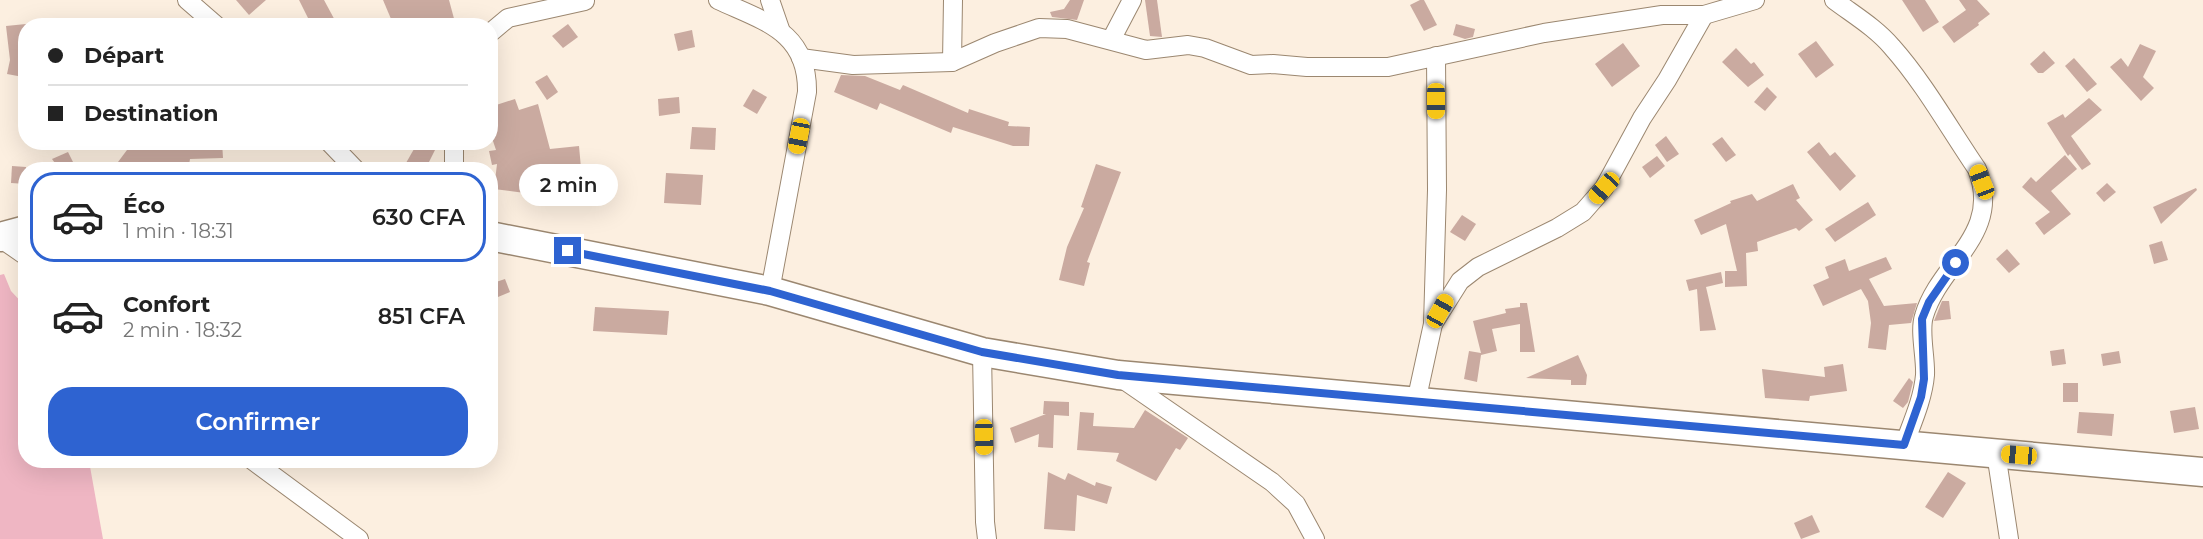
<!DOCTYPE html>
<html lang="fr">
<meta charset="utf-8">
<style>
:root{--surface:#fff;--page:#f2f2f2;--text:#222;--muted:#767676;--line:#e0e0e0;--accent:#2e63d1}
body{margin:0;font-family:Montserrat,sans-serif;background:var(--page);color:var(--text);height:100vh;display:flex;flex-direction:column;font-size:22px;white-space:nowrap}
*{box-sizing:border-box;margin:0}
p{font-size:20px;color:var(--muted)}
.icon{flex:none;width:33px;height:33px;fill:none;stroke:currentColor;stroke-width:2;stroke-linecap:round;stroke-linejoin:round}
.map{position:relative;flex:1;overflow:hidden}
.panel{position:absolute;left:18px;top:162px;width:480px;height:306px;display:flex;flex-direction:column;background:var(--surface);border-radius:24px;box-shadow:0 6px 24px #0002}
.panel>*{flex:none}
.hud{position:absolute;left:18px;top:18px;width:480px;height:132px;border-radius:24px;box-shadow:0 6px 24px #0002;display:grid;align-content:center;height:132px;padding:0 30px;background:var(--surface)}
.end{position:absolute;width:27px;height:27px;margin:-14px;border:8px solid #2e63d1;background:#fff;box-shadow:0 0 0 3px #fff}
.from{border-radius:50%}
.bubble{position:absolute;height:42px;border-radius:21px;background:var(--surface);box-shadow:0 6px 24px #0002;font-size:20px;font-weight:600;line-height:42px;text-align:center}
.car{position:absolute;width:18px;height:36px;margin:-18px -9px;border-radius:8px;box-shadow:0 0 4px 2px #0007;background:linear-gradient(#f5c518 24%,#345 0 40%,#f5c518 0 76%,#345 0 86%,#f5c518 0)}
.hud b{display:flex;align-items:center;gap:21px;height:57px;font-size:22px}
.hud b+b{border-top:2px solid var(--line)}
.hud i{width:15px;height:15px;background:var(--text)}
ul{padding:10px 0 0;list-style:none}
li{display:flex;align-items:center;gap:18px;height:90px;margin:0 12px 9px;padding:0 18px;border:3px solid transparent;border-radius:24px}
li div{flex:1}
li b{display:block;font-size:22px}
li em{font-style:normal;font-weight:600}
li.active{border-color:var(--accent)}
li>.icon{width:54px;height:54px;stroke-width:1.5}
.primary-button{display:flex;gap:12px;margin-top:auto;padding:12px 30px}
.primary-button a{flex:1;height:69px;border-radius:24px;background:var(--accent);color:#fff;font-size:24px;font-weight:600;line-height:69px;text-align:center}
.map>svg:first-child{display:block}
</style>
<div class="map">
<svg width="2203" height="539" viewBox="0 0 2203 539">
<rect width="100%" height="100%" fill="#fcefe0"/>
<!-- green -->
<polygon fill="#efb6c3" points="4,274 11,291 25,306 26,460 89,461 103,539 0,539 0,275"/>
<!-- building -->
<g fill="#caaaa0">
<polygon points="236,0 266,0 249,15"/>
<polygon points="299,0 324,0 338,26 312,26"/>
<polygon points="383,0 449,0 456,26 394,26"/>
<polygon points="1070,0 1084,0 1077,20 1052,17 1050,12 1064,9"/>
<polygon points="1145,0 1157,0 1162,37 1150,36"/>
<polygon points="1420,0 1424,0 1437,25 1424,31 1410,5"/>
<polygon points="1902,0 1925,0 1939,22 1923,32"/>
<polygon points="1959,0 1977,0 1990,14 1978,23 1979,25 1954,43 1942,27 1966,10"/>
<polygon points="26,24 26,64 23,77 7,74 10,60 6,26"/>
<polygon points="568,24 578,37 563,48 552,36"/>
<polygon points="1456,24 1475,29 1473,37 1465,39 1453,35"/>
<polygon points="692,30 695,47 678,51 674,34"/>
<polygon points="1816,41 1834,65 1816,78 1798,54"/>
<polygon points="1623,43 1640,66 1612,87 1595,64"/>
<polygon points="2140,44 2156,51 2143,77 2154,88 2141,101 2110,67 2121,58 2128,67"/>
<polygon points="1736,48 1751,64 1754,62 1764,75 1748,87 1722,62"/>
<polygon points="2044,51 2055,63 2043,73 2038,73 2030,64"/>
<polygon points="2074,58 2097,84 2087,92 2065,66"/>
<polygon points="547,75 558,92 547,100 535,82"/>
<polygon points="841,75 865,76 900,90 903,85 968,113 969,109 1009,122 1008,126 1030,127 1029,146 1013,146 953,127 951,133 880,103 877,110 834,92"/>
<polygon points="1767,87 1777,97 1765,111 1754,102"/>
<polygon points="753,89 767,97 757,114 743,106"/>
<polygon points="679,97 680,113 659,116 658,99"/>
<polygon points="2089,98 2102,110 2071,136 2091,164 2082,170 2070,154 2068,156 2047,123 2063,114 2065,118"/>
<polygon points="515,99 519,110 538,104 550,149 579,146 581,168 550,171 547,196 494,189 497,164 492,165 489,151 496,150 490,132 490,107"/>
<polygon points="692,127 716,128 715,150 690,149"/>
<polygon points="1666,136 1679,154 1667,162 1655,145"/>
<polygon points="1722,137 1736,155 1726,162 1712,144"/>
<polygon points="133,142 222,142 223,158 190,159 189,165 179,166 179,170 112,170"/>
<polygon points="418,142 439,142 425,170 402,170"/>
<polygon points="1819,142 1830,156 1835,152 1856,176 1840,191 1807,152"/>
<polygon points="68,152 77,170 60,170 52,159"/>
<polygon points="2065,155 2077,169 2051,191 2071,214 2044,235 2035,223 2050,212 2022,187 2031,177 2036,182"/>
<polygon points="1657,156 1665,166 1650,178 1642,167"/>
<polygon points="1096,164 1121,172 1087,262 1090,263 1084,286 1059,280 1067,247 1084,208 1081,207"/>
<polygon points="12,166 26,167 26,184 11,183"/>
<polygon points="666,173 703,175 701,205 664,203"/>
<polygon points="2107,183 2116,192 2104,202 2096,193"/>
<polygon points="1793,184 1800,198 1796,200 1813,220 1799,231 1796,228 1757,242 1758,251 1746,253 1747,286 1725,287 1725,271 1737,271 1726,224 1701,235 1694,220 1731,203 1730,201 1752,194 1757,201"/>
<polygon points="2196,188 2197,190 2161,224 2153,207"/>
<polygon points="1868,202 1876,215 1835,242 1825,229"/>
<polygon points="1462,215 1476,224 1465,241 1450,232"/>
<polygon points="2162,241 2168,260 2154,264 2149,245"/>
<polygon points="2007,249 2020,264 2009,273 1996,259"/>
<polygon points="1886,257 1892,269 1869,279 1884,306 1917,303 1911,323 1889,325 1886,350 1868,348 1871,323 1868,301 1861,289 1823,306 1813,285 1829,278 1825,267 1845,259 1849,271"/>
<polygon points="1721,272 1723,283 1706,287 1716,330 1700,331 1697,289 1689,291 1686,280"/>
<polygon points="505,279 510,292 498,297 493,283"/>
<polygon points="1942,301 1949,301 1951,319 1934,321"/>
<polygon points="1520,303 1527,303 1535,352 1520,352 1520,324 1492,329 1497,351 1481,355 1477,382 1464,379 1469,351 1481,353 1473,321 1506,313 1505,309 1520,307"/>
<polygon points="595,307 669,311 667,335 593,331"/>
<polygon points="2064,349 2066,364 2052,366 2050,351"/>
<polygon points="2119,351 2121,363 2103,366 2101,354"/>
<polygon points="1578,355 1587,375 1586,385 1571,385 1571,380 1526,378"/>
<polygon points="1843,364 1847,391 1810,396 1809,401 1765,398 1762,369 1825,377 1824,367"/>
<polygon points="1909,378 1913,382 1908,402 1903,408 1893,401"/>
<rect x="2063" y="383" width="15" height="19"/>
<polygon points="1044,401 1069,402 1069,416 1054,415 1053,448 1038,447 1039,434 1015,443 1010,428 1046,414 1043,414"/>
<polygon points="2195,407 2199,429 2174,433 2170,411"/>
<polygon points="1145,410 1188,438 1180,450 1176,448 1156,481 1116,461 1119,453 1077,450 1080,412 1094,413 1093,426 1134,428"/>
<polygon points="2079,412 2114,414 2112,436 2077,433"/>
<polygon points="1048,472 1065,480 1068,473 1095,486 1096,482 1112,487 1107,504 1077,495 1075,531 1044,529"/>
<polygon points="1948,472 1966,483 1943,518 1925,507"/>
<polygon points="1812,515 1820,532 1801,539 1794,523"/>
</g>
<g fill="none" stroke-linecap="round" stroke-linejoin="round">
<defs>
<g id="street">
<polyline points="187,0 217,26"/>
<path d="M718,0C763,21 808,31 807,92L770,291"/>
<polyline points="770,0 780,29"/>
<path d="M1834,0C1854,15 1876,28 1892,47C1924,83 1949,128 1977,169C2003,234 1940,262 1924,316C1919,331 1926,358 1925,375C1923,399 1912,423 1904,445"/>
<polyline points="490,33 508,18 585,1"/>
<polyline points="1111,40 1132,0"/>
<polyline points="801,58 853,65 952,62 995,43 1039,28 1067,29 1146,50 1188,45 1205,48 1251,65 1273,64 1307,67 1388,67 1544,33 1662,15 1704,15 1755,0"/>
<polyline points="952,62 953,0"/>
<polyline points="329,142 356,170"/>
<polyline points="454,142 454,170"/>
<polyline points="0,238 26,256"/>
<polyline points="1433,324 1460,281 1478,267 1557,228 1583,212 1604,188 1642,118 1667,80 1704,15"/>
<polyline points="982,352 985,522 987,539"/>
<polyline points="1121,378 1272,482 1296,504 1315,539"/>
<polyline points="1416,402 1433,324 1437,190 1436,56"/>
<polyline points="1996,453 2009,539"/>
<polyline points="252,460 359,539"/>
</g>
<g id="primary">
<polyline points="490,236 770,291 982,352 1118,375 2203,472"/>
<polyline points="0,237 26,230"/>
</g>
</defs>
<!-- street casing -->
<use href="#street" stroke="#9b8770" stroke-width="20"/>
<!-- primary casing -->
<use href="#primary" stroke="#9b8770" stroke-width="31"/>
<!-- street -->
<use href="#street" stroke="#fff" stroke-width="18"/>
<!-- primary -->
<use href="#primary" stroke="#fff" stroke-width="28"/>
</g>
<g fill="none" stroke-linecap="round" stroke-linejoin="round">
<!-- route -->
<polyline stroke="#2e63d1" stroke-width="8" points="568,251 770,291 982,352 1118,375 1904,445 1921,397 1924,379 1922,319 1929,302 1956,263"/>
</g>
</svg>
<i class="end from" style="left:1956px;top:263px"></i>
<i class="end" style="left:568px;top:251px"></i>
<div class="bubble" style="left:519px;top:164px;width:99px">2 min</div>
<i class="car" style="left:1436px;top:101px;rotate:180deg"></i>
<i class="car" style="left:799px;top:136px;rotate:191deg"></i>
<i class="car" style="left:1982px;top:182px;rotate:339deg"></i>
<i class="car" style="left:1604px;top:188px;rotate:222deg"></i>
<i class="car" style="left:1440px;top:311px;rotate:29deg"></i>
<i class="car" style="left:984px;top:437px;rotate:179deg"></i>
<i class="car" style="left:2019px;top:455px;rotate:275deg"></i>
<div class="hud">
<b><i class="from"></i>Départ</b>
<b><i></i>Destination</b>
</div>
<section class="panel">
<ul>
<li class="active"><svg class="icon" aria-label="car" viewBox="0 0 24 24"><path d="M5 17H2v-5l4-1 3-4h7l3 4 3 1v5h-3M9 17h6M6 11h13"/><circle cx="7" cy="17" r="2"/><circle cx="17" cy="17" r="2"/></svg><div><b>Éco</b><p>1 min · 18:31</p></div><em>630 CFA</em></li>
<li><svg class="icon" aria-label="car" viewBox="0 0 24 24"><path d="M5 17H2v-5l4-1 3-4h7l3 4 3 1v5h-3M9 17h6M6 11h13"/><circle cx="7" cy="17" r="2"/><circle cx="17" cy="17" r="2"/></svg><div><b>Confort</b><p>2 min · 18:32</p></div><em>851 CFA</em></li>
</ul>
<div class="primary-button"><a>Confirmer</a></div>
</section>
</div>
